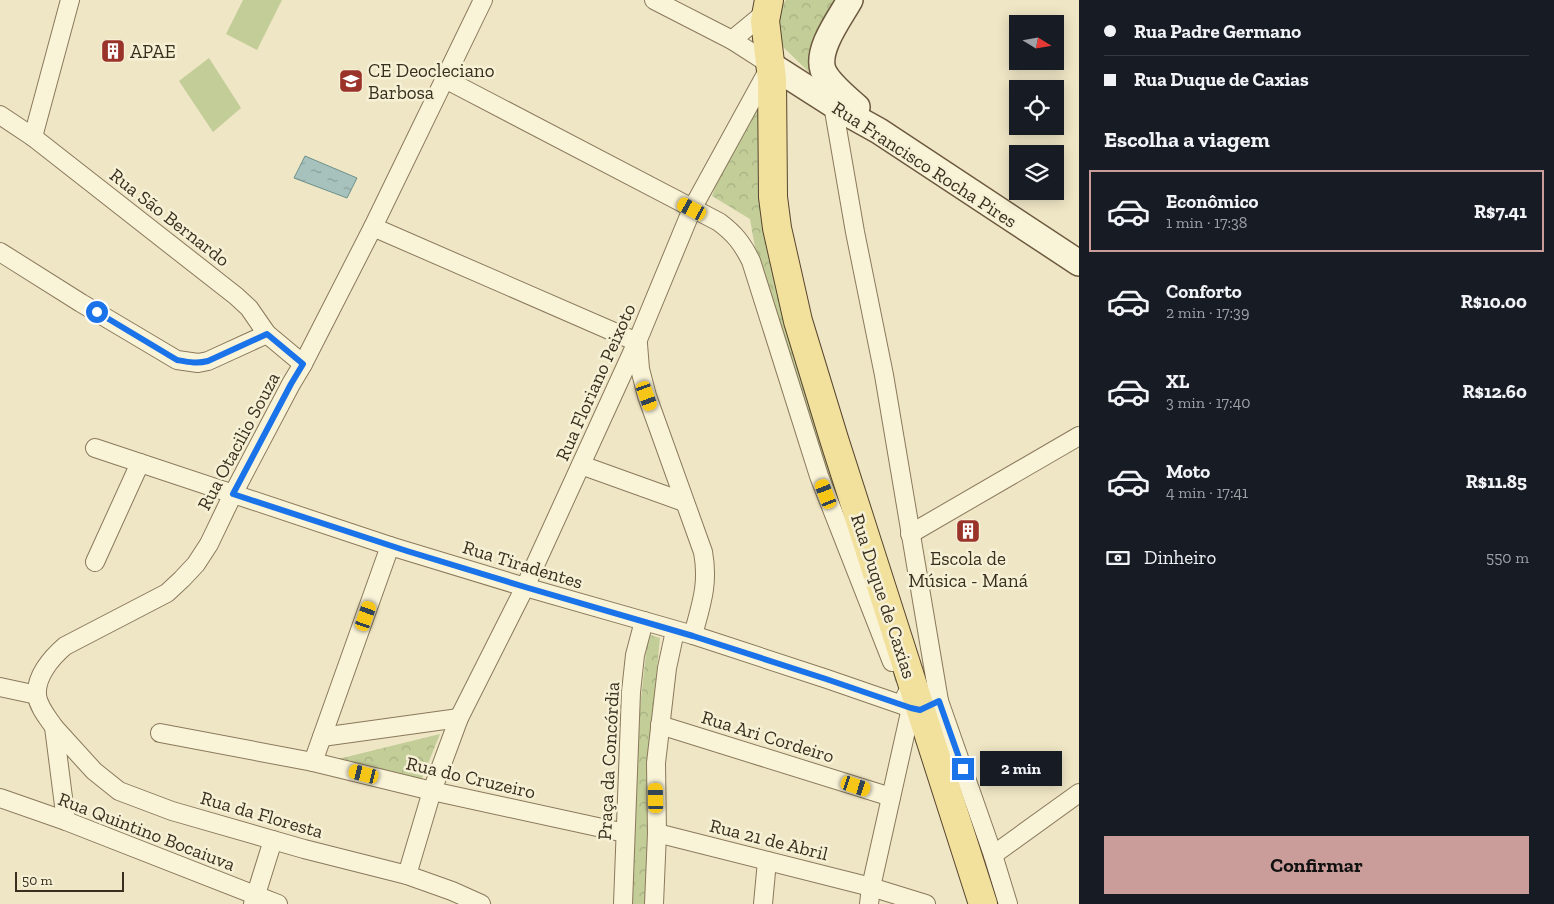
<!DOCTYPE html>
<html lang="pt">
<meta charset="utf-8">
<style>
:root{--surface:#171b24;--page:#242831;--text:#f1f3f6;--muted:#9ea1a6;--line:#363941;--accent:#ca9d9a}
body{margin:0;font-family:"Zilla Slab",serif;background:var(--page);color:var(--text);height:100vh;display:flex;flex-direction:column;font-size:19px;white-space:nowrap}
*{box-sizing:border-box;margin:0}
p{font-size:16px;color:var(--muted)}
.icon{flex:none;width:28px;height:28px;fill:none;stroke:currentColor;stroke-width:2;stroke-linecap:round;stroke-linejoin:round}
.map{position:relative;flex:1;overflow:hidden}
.side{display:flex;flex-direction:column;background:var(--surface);width:475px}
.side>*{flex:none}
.top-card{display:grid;align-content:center;height:110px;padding:0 25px;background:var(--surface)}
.needle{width:32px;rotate:101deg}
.buttons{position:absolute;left:1009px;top:15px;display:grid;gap:10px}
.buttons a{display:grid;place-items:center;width:55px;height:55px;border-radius:0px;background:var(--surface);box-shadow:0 2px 12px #0003;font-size:25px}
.scale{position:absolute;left:15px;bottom:12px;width:109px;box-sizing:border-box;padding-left:5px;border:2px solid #3a2f1f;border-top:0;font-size:14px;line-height:18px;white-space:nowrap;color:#3a2f1f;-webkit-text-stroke:4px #f6f0d5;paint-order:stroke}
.end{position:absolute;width:22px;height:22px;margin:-11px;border:6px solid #1a73e8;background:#fff;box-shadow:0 0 0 2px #fff}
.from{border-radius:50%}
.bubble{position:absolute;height:35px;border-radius:0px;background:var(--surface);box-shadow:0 2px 12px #0003;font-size:16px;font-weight:700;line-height:35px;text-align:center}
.car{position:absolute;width:15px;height:30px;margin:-15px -8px;border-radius:6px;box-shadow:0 0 4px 1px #0007;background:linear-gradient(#f5c518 24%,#345 0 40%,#f5c518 0 76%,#345 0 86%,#f5c518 0)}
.top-card b{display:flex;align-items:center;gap:18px;height:48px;font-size:19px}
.top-card b+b{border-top:1px solid var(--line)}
.top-card i{width:12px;height:12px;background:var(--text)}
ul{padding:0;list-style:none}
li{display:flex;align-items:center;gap:15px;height:82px;margin:0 10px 8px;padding:0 15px;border:2px solid transparent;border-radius:0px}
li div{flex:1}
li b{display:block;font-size:19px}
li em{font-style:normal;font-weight:700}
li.selected{border-color:var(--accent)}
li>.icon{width:45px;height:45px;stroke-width:1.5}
h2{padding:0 25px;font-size:22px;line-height:60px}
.pay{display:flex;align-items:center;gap:12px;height:55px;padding:0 25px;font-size:19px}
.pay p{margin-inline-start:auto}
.action{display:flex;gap:10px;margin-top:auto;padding:10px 25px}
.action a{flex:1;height:58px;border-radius:0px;background:var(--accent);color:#111;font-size:20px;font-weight:700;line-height:58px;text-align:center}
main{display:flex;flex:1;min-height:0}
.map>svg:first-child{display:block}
</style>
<main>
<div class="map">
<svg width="1079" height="904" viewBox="0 0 1079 904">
<defs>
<pattern id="forest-crowns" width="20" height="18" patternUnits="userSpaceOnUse" patternTransform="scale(1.25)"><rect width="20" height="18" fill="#c2cd98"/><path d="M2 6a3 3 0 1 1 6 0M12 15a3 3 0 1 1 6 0" fill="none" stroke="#a7b083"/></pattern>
<pattern id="water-ripples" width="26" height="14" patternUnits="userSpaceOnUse" patternTransform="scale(1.25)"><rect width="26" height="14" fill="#a7c2bd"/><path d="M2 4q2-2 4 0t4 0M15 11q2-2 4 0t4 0" fill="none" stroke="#899e99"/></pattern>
</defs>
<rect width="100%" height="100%" fill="#efe6c5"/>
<!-- green -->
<g fill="#c2cd98">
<polygon points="243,0 282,0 257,50 226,34"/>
<polygon points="209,58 241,108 213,132 179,81"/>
</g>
<!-- forest -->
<g fill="url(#forest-crowns)">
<polygon points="786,0 840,0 810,58 811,74 780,44 776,13"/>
<polygon points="768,103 768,206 905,677 895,682 891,661 838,502 787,357 760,276 750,219 712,196 717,181 752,111"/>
<polygon points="648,634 660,638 653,710 647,904 631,904 640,708"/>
<polygon points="440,734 421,781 330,761"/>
</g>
<!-- water -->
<polygon fill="url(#water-ripples)" stroke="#6d918b" points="305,156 357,178 347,198 294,178"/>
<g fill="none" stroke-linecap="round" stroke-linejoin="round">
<defs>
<g id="street">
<polyline points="732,40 766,12"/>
<path d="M445,79L719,222C735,234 742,243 751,261L819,476L892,662"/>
<polyline points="833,105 855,232 884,375 939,701 993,855 1008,904"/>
<polyline points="0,115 33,137 236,296 249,308 267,334 303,364"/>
<polyline points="33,137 70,0"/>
<polyline points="373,227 637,342"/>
<polyline points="0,252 81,303 177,360 198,363 208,361 267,334"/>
<path d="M638,344L640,369L647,396L703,552C709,584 701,605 693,635"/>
<polyline points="95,448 390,546 525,587 693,635 827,679 911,708 920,710 939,701"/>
<polyline points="581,465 684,502"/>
<polyline points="910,534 1079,436"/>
<polyline points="95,562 140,463"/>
<polyline points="0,687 37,695"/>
<polyline points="660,725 891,797"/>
<polyline points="54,727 94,771 119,791 172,811 304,849 407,875 452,891 481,904"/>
<polyline points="160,733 313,762 432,791 625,833"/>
<polyline points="322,737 459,718"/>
<polyline points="313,762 390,546"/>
<polyline points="0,798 66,821 278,904"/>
<path d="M66,821L54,727C48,718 39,708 37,696C35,677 51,658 65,646L167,593L182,579L196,564L209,544L233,494L291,384L303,364L373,227L483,0"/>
<polyline points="657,833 871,887 926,904"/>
<polyline points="993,855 1079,793"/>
<polyline points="407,875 432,791 459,718 525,587 637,342 692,209 771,65 732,40 654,0"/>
<polyline points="253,904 273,840"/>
<polyline points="623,904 631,692 635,655 644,621"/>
<polyline points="654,904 657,833 656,763 667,668 675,631"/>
<polyline points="763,904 767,861"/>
<polyline points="869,904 871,887 911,708 906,695"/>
</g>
<g id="secondary">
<path d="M850,0C840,18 816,49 823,70C828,83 847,98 857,107"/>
<polyline points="771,65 843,111 879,131 1079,263"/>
</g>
<polyline id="primary" points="769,0 765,21 772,79 773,197 777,228 798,321 834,439 983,904"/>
</defs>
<!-- street casing -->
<use href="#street" stroke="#8a795b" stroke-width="20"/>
<!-- secondary casing -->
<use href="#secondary" stroke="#6c593e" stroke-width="28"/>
<!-- primary casing -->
<use href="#primary" stroke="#58462f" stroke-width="30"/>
<!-- street -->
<use href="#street" stroke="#f9f3d8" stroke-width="18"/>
<!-- secondary -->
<use href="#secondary" stroke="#f9f3d8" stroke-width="25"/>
<!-- primary -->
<use href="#primary" stroke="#f2e09d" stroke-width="28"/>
</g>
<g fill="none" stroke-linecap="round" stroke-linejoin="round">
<!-- route -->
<path stroke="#1a73e8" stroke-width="6" d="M97,312L177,360C188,362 197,364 208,361L267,334L303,364L291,384L233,494L407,551L525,587L693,636L826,679L911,708L920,710L939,701L963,769"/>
</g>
<!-- icons -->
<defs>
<symbol id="building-square" viewBox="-11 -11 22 22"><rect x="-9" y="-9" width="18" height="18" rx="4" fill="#9a342a" stroke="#f6f0d5"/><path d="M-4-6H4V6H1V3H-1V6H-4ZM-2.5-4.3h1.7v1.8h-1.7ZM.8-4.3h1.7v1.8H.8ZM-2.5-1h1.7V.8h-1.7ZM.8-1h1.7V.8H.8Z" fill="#fff"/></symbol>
<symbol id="school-square" viewBox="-11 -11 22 22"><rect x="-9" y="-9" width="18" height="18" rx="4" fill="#9a342a" stroke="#f6f0d5"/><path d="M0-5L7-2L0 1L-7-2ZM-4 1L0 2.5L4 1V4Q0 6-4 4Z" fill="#fff"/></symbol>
</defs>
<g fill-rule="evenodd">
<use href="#building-square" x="99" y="37" width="28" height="28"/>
<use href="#school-square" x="337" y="67" width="28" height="28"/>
<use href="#building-square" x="954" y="517" width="28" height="28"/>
</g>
<g text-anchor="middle" stroke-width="5" stroke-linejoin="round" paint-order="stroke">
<!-- poi labels -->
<g font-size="19" fill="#3a2f1f" stroke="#f6f0d5" text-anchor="start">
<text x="130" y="58">APAE</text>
<text x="368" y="77">CE Deocleciano<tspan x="368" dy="22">Barbosa</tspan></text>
<text x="968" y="565" text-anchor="middle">Escola de<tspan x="968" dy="22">Música - Maná</tspan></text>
</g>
<!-- street labels -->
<g font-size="19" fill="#3a2f1f" stroke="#f6f0d5">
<text transform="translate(925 164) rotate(33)" y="7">Rua Francisco Rocha Pires</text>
<text transform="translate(170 217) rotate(38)" y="7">Rua São Bernardo</text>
<text transform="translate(595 382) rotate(-66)" y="7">Rua Floriano Peixoto</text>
<text transform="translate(238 441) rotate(-62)" y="7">Rua Otacilio Souza</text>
<text transform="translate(523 564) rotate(17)" y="7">Rua Tiradentes</text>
<text transform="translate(884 596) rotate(72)" y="7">Rua Duque de Caxias</text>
<text transform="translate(768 736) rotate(17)" y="7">Rua Ari Cordeiro</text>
<text transform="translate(608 761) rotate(-87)" y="7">Praça da Concórdia</text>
<text transform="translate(471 777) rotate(13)" y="7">Rua do Cruzeiro</text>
<text transform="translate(262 814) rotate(16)" y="7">Rua da Floresta</text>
<text transform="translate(147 831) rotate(21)" y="7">Rua Quintino Bocaiuva</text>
<text transform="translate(769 839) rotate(14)" y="7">Rua 21 de Abril</text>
</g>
</g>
</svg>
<div class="buttons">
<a><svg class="needle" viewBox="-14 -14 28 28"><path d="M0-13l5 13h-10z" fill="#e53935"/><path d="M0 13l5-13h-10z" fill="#9ea1a6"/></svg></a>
<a><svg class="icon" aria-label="locate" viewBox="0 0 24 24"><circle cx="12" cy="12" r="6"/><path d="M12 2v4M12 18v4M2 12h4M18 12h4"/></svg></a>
<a><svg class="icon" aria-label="layers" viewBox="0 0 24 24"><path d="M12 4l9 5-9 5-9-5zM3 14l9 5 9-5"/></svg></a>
</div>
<div class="scale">50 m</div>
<i class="end from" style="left:97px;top:312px"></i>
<i class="end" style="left:963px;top:769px"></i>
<div class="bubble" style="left:980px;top:751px;width:82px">2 min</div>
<i class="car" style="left:692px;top:209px;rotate:298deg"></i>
<i class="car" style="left:647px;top:396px;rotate:160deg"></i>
<i class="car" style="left:826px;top:494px;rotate:339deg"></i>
<i class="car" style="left:366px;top:616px;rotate:19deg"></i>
<i class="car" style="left:364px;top:774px;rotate:284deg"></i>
<i class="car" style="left:856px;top:786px;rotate:108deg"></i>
<i class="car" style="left:656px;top:798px;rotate:359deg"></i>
</div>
<section class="side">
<div class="top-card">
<b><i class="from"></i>Rua Padre Germano</b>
<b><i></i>Rua Duque de Caxias</b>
</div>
<h2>Escolha a viagem</h2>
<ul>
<li class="selected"><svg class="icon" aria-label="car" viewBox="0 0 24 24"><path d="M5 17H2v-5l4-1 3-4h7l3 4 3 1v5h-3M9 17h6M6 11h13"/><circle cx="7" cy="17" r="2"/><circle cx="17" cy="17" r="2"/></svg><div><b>Econômico</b><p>1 min · 17:38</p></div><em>R$7.41</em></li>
<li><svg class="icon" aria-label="car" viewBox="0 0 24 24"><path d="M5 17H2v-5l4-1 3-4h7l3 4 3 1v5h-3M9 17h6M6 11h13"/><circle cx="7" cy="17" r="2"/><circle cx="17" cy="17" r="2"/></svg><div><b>Conforto</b><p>2 min · 17:39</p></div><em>R$10.00</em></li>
<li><svg class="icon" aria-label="car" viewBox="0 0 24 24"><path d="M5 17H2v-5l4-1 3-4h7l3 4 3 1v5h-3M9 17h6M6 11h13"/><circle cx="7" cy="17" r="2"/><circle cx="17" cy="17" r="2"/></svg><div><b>XL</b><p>3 min · 17:40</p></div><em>R$12.60</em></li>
<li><svg class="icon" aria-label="car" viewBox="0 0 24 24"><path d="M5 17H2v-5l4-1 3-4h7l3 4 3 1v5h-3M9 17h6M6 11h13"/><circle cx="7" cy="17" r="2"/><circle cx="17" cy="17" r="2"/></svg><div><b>Moto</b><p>4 min · 17:41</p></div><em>R$11.85</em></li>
</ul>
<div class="pay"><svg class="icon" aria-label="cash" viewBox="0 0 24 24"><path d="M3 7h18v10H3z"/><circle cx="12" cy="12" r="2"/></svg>Dinheiro<p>550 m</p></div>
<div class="action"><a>Confirmar</a></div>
</section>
</main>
